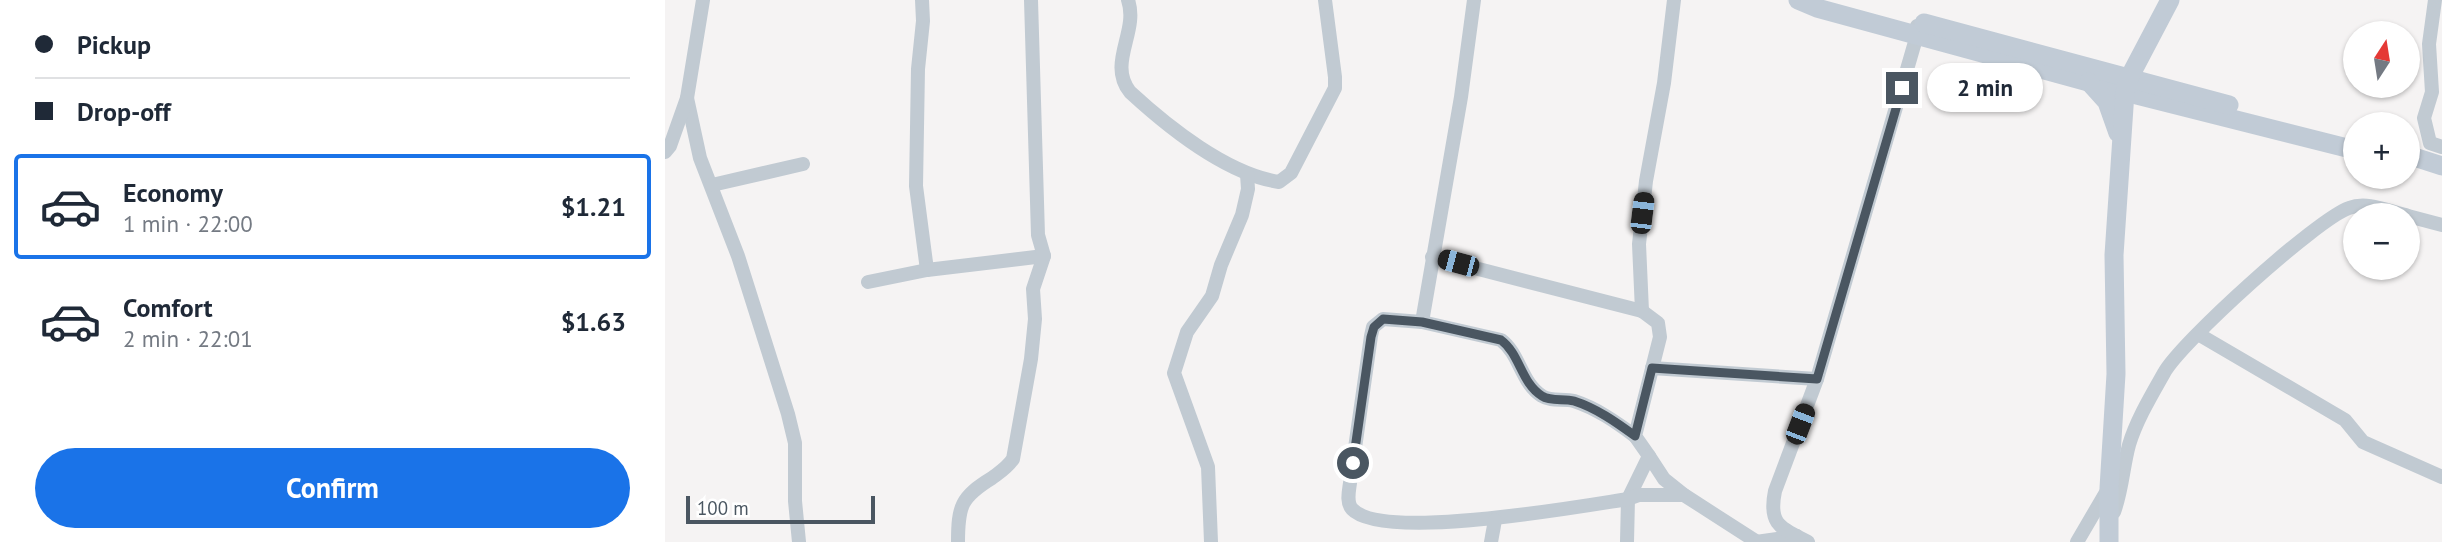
<!DOCTYPE html>
<meta charset="utf-8">
<style>
:root{--surface:#fff;--page:#f2f2f3;--text:#1f2937;--muted:#747a83;--line:#e0e1e3;--accent:#1a73e8}
body{margin:0;font-family:"PT Sans",sans-serif;background:var(--page);color:var(--text);height:100vh;display:flex;flex-direction:column;font-size:26px;white-space:nowrap}
*{box-sizing:border-box;margin:0}
p{font-size:23px;color:var(--muted)}
.icon{flex:none;width:38px;height:38px;fill:none;stroke:currentColor;stroke-width:2;stroke-linecap:round;stroke-linejoin:round}
.map{position:relative;flex:1;overflow:hidden}
.drawer{display:flex;flex-direction:column;background:var(--surface);width:665px}
.drawer>*{flex:none}
.hud{display:grid;align-content:center;height:154px;padding:0 35px;background:var(--surface)}
.needle{width:46px;rotate:12deg}
.controls{position:absolute;left:1678px;top:21px;display:grid;gap:14px}
.controls a{display:grid;place-items:center;width:77px;height:77px;border-radius:50%;background:var(--surface);box-shadow:0 2px 5px #0004;font-size:35px}
.scale{position:absolute;left:21px;bottom:18px;width:189px;box-sizing:border-box;padding-left:7px;border:4px solid #4a5661;border-top:0;font-size:19px;line-height:24px;white-space:nowrap;color:#4a5661;-webkit-text-stroke:5px #fff;paint-order:stroke}
.end{position:absolute;width:32px;height:32px;margin:-16px;border:9px solid #4a5661;background:#fff;box-shadow:0 0 0 4px #fff}
.from{border-radius:50%}
.bubble{position:absolute;height:49px;border-radius:24px;background:var(--surface);box-shadow:0 2px 5px #0004;font-size:23px;font-weight:600;line-height:49px;text-align:center}
.car{position:absolute;width:21px;height:42px;margin:-21px -10px;border-radius:9px;box-shadow:0 0 5px 2px #0007;background:linear-gradient(#222 24%,#8ab4d8 0 40%,#222 0 76%,#8ab4d8 0 86%,#222 0)}
.hud b{display:flex;align-items:center;gap:24px;height:66px;font-size:26px}
.hud b+b{border-top:2px solid var(--line)}
.hud i{width:18px;height:18px;background:var(--text)}
ul{padding:0;list-style:none}
li{display:flex;align-items:center;gap:21px;height:105px;margin:0 14px 10px;padding:0 21px;border:4px solid transparent;border-radius:7px}
li div{flex:1}
li b{display:block;font-size:26px}
li em{font-style:normal;font-weight:600}
li.current{border-color:var(--accent)}
li>.icon{width:63px;height:63px;stroke-width:1.5}
.action{display:flex;gap:14px;margin-top:auto;padding:14px 35px}
.action a{flex:1;height:80px;border-radius:42px;background:var(--accent);color:#fff;font-size:28px;font-weight:600;line-height:80px;text-align:center}
main{display:flex;flex:1;min-height:0}
.map>svg:first-child{display:block}
</style>
<main>
<section class="drawer">
<div class="hud">
<b><i class="from"></i>Pickup</b>
<b><i></i>Drop-off</b>
</div>
<ul>
<li class="current"><svg class="icon" aria-label="car" viewBox="0 0 24 24"><path d="M5 17H2v-5l4-1 3-4h7l3 4 3 1v5h-3M9 17h6M6 11h13"/><circle cx="7" cy="17" r="2"/><circle cx="17" cy="17" r="2"/></svg><div><b>Economy</b><p>1 min · 22:00</p></div><em>$1.21</em></li>
<li><svg class="icon" aria-label="car" viewBox="0 0 24 24"><path d="M5 17H2v-5l4-1 3-4h7l3 4 3 1v5h-3M9 17h6M6 11h13"/><circle cx="7" cy="17" r="2"/><circle cx="17" cy="17" r="2"/></svg><div><b>Comfort</b><p>2 min · 22:01</p></div><em>$1.63</em></li>
</ul>
<div class="action"><a>Confirm</a></div>
</section>
<div class="map">
<svg width="1777" height="542" viewBox="0 0 1777 542">
<rect width="100%" height="100%" fill="#f5f3f3"/>
<g fill="none" stroke-linecap="round" stroke-linejoin="round">
<!-- street -->
<g stroke="#c1cad2" stroke-width="14">
<polyline points="257,0 258,21 253,69 251,186 262,270"/>
<path d="M463,0C474,32 442,63 465,92C503,127 562,174 614,182L626,173L670,88V77L660,0"/>
<polyline points="1770,0 1764,44 1767,92 1759,118 1765,143 1777,147"/>
<polyline points="22,98 35,158 73,256 123,414 130,443 130,501 134,542"/>
<polyline points="0,152 5,146 22,98 38,0"/>
<polyline points="47,185 138,164"/>
<polyline points="1743,216 1777,225"/>
<polyline points="767,257 977,311 993,323 995,337 970,436 984,456 963,499 962,542"/>
<polyline points="203,282 262,270 379,256"/>
<polyline points="977,311 974,244 981,181 999,83 1009,0"/>
<polyline points="757,322 796,97 809,0"/>
<polyline points="1533,334 1680,420 1698,442 1777,477"/>
<polyline points="987,368 1152,379"/>
<path d="M970,436C951,422 931,408 909,401C899,398 886,402 877,396C856,383 855,354 836,340L757,322L718,319L708,327L706,336L685,483C684,491 681,502 687,509C717,542 917,506 963,499L974,495H1019"/>
<polyline points="984,456 999,479 1019,495 1092,542"/>
<path d="M1449,512C1457,491 1458,467 1464,445C1471,421 1486,396 1499,373C1515,343 1652,219 1684,208C1702,201 1723,211 1741,215"/>
<path d="M293,542C293,506 296,497 327,478C335,472 342,468 348,459L366,359L370,319L368,289L379,256L373,235L366,0"/>
<polyline points="546,542 543,467 509,373 522,332 547,296 556,265 577,215 583,189 582,174"/>
<polyline points="826,542 830,520"/>
<polyline points="1091,542 1132,536"/>
<path d="M1143,542C1116,528 1103,525 1110,491L1152,379L1252,35V26"/>
<polyline points="1412,542 1443,489"/>
</g>
<!-- secondary -->
<g stroke="#c1cbd6" stroke-width="19">
<polyline points="1133,0 1152,8 1460,92 1690,150"/>
<polyline points="1259,23 1564,105"/>
<polyline points="1424,82 1442,102 1453,133"/>
<polyline points="1743,155 1777,166"/>
<polyline points="1444,542 1444,488 1451,374 1449,255 1460,92 1464,78 1505,0"/>
</g>
</g>
<g fill="none" stroke-linecap="round" stroke-linejoin="round">
<!-- route -->
<path stroke="#4a5661" stroke-width="9" d="M688,463L706,337L709,327L718,319L757,322L836,340C855,354 856,383 877,396C886,402 899,398 909,401C931,408 951,422 970,436L987,368L1152,379L1237,88"/>
</g>
</svg>
<div class="controls">
<a><svg class="needle" viewBox="-14 -14 28 28"><path d="M0-13l5 13h-10z" fill="#e53935"/><path d="M0 13l5-13h-10z" fill="#747a83"/></svg></a>
<a>+</a>
<a>−</a>
</div>
<div class="scale">100 m</div>
<i class="end from" style="left:688px;top:463px"></i>
<i class="end" style="left:1237px;top:88px"></i>
<div class="bubble" style="left:1262px;top:63px;width:116px">2 min</div>
<i class="car" style="left:977px;top:213px;rotate:7deg"></i>
<i class="car" style="left:793px;top:263px;rotate:285deg"></i>
<i class="car" style="left:1135px;top:424px;rotate:21deg"></i>
</div>
</main>
